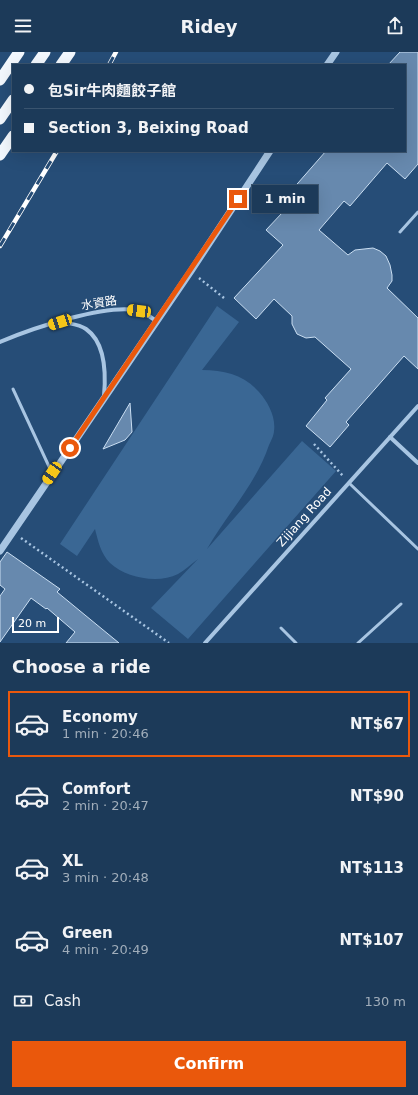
<!DOCTYPE html>
<meta charset="utf-8">
<style>
:root{--surface:#1c3a59;--page:#25415f;--text:#f1f3f6;--muted:#a0adba;--line:#3a546f;--accent:#ea580c}
body{margin:0;font-family:"DejaVu Sans","Noto Sans TC",sans-serif;background:var(--page);color:var(--text);height:100vh;display:flex;flex-direction:column;font-size:15px;white-space:nowrap}
*{box-sizing:border-box;margin:0}
p{font-size:13px;color:var(--muted)}
.icon{flex:none;width:22px;height:22px;fill:none;stroke:currentColor;stroke-width:2;stroke-linecap:round;stroke-linejoin:round}
.map{position:relative;height:591px;overflow:hidden}
.drawer{display:flex;flex-direction:column;background:var(--surface);flex:1}
.drawer>*{flex:none}
.guide{position:absolute;left:12px;top:12px;width:394px;height:88px;border-radius:0px;box-shadow:0 4px 16px #0002,0 0 0 1px var(--line);display:grid;align-content:center;height:88px;padding:0 12px;background:var(--surface)}
.scale{position:absolute;left:12px;bottom:10px;width:47px;box-sizing:border-box;padding-left:4px;border:2px solid #fff;border-top:0;font-size:11px;line-height:14px;white-space:nowrap;color:#fff;-webkit-text-stroke:3px #264d77;paint-order:stroke}
.end{position:absolute;width:18px;height:18px;margin:-9px;border:5px solid #ea580c;background:#fff;box-shadow:0 0 0 2px #fff}
.from{border-radius:50%}
.bubble{position:absolute;height:28px;border-radius:0px;background:var(--surface);box-shadow:0 4px 16px #0002,0 0 0 1px var(--line);font-size:13px;font-weight:700;line-height:28px;text-align:center}
.car{position:absolute;width:12px;height:24px;margin:-12px -6px;border-radius:5px;box-shadow:0 0 3px 1px #0007;background:linear-gradient(#f5c518 24%,#345 0 40%,#f5c518 0 76%,#345 0 86%,#f5c518 0)}
.guide b{display:flex;align-items:center;gap:14px;height:38px;font-size:15px}
.guide b+b{border-top:1px solid var(--line)}
.guide i{width:10px;height:10px;background:var(--text)}
ul{padding:0;list-style:none}
li{display:flex;align-items:center;gap:12px;height:66px;margin:0 8px 6px;padding:0 4px;border:2px solid transparent;border-radius:0px}
li div{flex:1}
li b{display:block;font-size:15px}
li em{font-style:normal;font-weight:700}
li.current{border-color:var(--accent)}
li>.icon{width:36px;height:36px;stroke-width:1.5}
h2{padding:0 12px;font-size:18px;line-height:48px}
.pay{display:flex;align-items:center;gap:10px;height:44px;padding:0 12px;font-size:15px}
.pay p{margin-inline-start:auto}
.cta{display:flex;gap:8px;margin-top:auto;padding:8px 12px}
.cta a{flex:1;height:46px;border-radius:0px;background:var(--accent);color:#fff;font-size:16px;font-weight:700;line-height:46px;text-align:center}
header{display:flex;justify-content:space-between;align-items:center;height:52px;padding:0 12px;background:var(--surface);font-size:18px;font-weight:700}
.map>svg:first-child{display:block}
</style>
<header><svg class="icon" aria-label="menu" viewBox="0 0 24 24"><path d="M4 6h16M4 12h16M4 18h16"/></svg>Ridey<svg class="icon" aria-label="share" viewBox="0 0 24 24"><path d="M12 15V3M7 8l5-5 5 5M5 13v7h14v-7"/></svg></header>
<div class="map">
<svg width="418" height="591" viewBox="0 0 418 591">
<rect width="100%" height="100%" fill="#264d77"/>
<!-- green -->
<path fill="#3a6794" d="M217,254L239,270L202,318C225,318 244,323 259,340C268,350 276,365 274,379C274,383 271,389 269,393C256,432 227,462 207,497L302,389L336,419L188,587L151,556L198,507C191,512 185,518 178,522C158,532 126,526 110,511C101,502 98,489 95,477L77,504L60,492Z"/>
<!-- building -->
<g fill="#6789ae" stroke="#cadef2">
<polygon points="400,0 418,0 418,112 405,127 387,111 350,154 344,149 319,178 348,203 355,198 373,196 380,199 386,204 390,213 392,223 392,229 387,236 418,266 418,317 404,304 346,370 349,373 330,395 306,374 327,348 325,346 351,317 315,285 306,286 297,282 292,272 292,264 274,247 256,267 234,246 283,193 266,178 298,144 291,139 326,99 405,99 405,13 388,13"/>
<polygon points="130,351 132,380 125,388 103,397"/>
<polygon points="7,500 60,537 57,540 119,591 66,591 75,580 47,556 46,557 31,546 0,590 0,544 5,537 0,533 0,510"/>
</g>
<g fill="none" stroke-linecap="round" stroke-linejoin="round">
<!-- path -->
<g stroke="#a8c5e2" stroke-width="2.5" stroke-dasharray="2 3" stroke-linecap="butt">
<polyline points="199,226 224,246"/>
<polyline points="314,392 343,424"/>
<polyline points="21,486 169,591"/>
</g>
<!-- service -->
<g stroke="#a8c5e2" stroke-width="3">
<polyline points="400,180 418,160"/>
<polyline points="13,337 52,421"/>
<polyline points="349,431 418,497"/>
<polyline points="281,576 296,591"/>
<polyline points="358,591 401,552"/>
</g>
<!-- minor -->
<g stroke="#a8c5e2" stroke-width="4">
<path d="M62,270C70,272 79,272 86,277C106,291 106,322 104,344"/>
<path d="M0,290C30,277 109,250 140,259C145,261 150,265 155,268"/>
<polyline points="390,385 418,411"/>
<polyline points="205,591 418,354"/>
</g>
<!-- tertiary -->
<g stroke="#a8c5e2" stroke-width="7">
<polyline points="327,13 336,0"/>
<polyline points="0,499 191,219 270,99"/>
</g>
<!-- trunk -->
<g stroke="#f3f8fe" stroke-width="11">
<polyline points="36,13 45,0"/>
<polyline points="61,13 70,0"/>
<polyline points="0,28 19,0"/>
<polyline points="0,67 13,48"/>
<polyline points="0,103 13,84"/>
</g>
<defs>
<g id="rail">
<polyline points="109,13 116,0"/>
<polyline points="0,194 57,99"/>
</g>
</defs>
<!-- rail casing -->
<use href="#rail" stroke="#fff" stroke-width="4.5"/>
<!-- rail -->
<use href="#rail" stroke="#264d77" stroke-width="3" stroke-dasharray="9" stroke-linecap="butt"/>
</g>
<g fill="none" stroke-linecap="round" stroke-linejoin="round">
<!-- route -->
<polyline stroke="#ea580c" stroke-width="5" points="70,396 238,147"/>
</g>
<g text-anchor="middle" stroke-width="3" stroke-linejoin="round" paint-order="stroke">
<!-- street labels -->
<g font-size="12" fill="#fff" stroke="#264d77">
<text transform="translate(99 251) rotate(-9)" y="4">水資路</text>
<text transform="translate(304 465) rotate(-48)" y="4">Zijiang Road</text>
</g>
</g>
</svg>
<div class="scale">20 m</div>
<i class="end from" style="left:70px;top:396px"></i>
<i class="end" style="left:238px;top:147px"></i>
<div class="bubble" style="left:252px;top:133px;width:66px">1 min</div>
<i class="car" style="left:139px;top:259px;rotate:277deg"></i>
<i class="car" style="left:60px;top:270px;rotate:252deg"></i>
<i class="car" style="left:52px;top:421px;rotate:214deg"></i>
<div class="guide">
<b><i class="from"></i>包Sir牛肉麵餃子館</b>
<b><i></i>Section 3, Beixing Road</b>
</div>
</div>
<section class="drawer">
<h2>Choose a ride</h2>
<ul>
<li class="current"><svg class="icon" aria-label="car" viewBox="0 0 24 24"><path d="M5 17H2v-5l4-1 3-4h7l3 4 3 1v5h-3M9 17h6M6 11h13"/><circle cx="7" cy="17" r="2"/><circle cx="17" cy="17" r="2"/></svg><div><b>Economy</b><p>1 min · 20:46</p></div><em>NT$67</em></li>
<li><svg class="icon" aria-label="car" viewBox="0 0 24 24"><path d="M5 17H2v-5l4-1 3-4h7l3 4 3 1v5h-3M9 17h6M6 11h13"/><circle cx="7" cy="17" r="2"/><circle cx="17" cy="17" r="2"/></svg><div><b>Comfort</b><p>2 min · 20:47</p></div><em>NT$90</em></li>
<li><svg class="icon" aria-label="car" viewBox="0 0 24 24"><path d="M5 17H2v-5l4-1 3-4h7l3 4 3 1v5h-3M9 17h6M6 11h13"/><circle cx="7" cy="17" r="2"/><circle cx="17" cy="17" r="2"/></svg><div><b>XL</b><p>3 min · 20:48</p></div><em>NT$113</em></li>
<li><svg class="icon" aria-label="car" viewBox="0 0 24 24"><path d="M5 17H2v-5l4-1 3-4h7l3 4 3 1v5h-3M9 17h6M6 11h13"/><circle cx="7" cy="17" r="2"/><circle cx="17" cy="17" r="2"/></svg><div><b>Green</b><p>4 min · 20:49</p></div><em>NT$107</em></li>
</ul>
<div class="pay"><svg class="icon" aria-label="cash" viewBox="0 0 24 24"><path d="M3 7h18v10H3z"/><circle cx="12" cy="12" r="2"/></svg>Cash<p>130 m</p></div>
<div class="cta"><a>Confirm</a></div>
</section>
